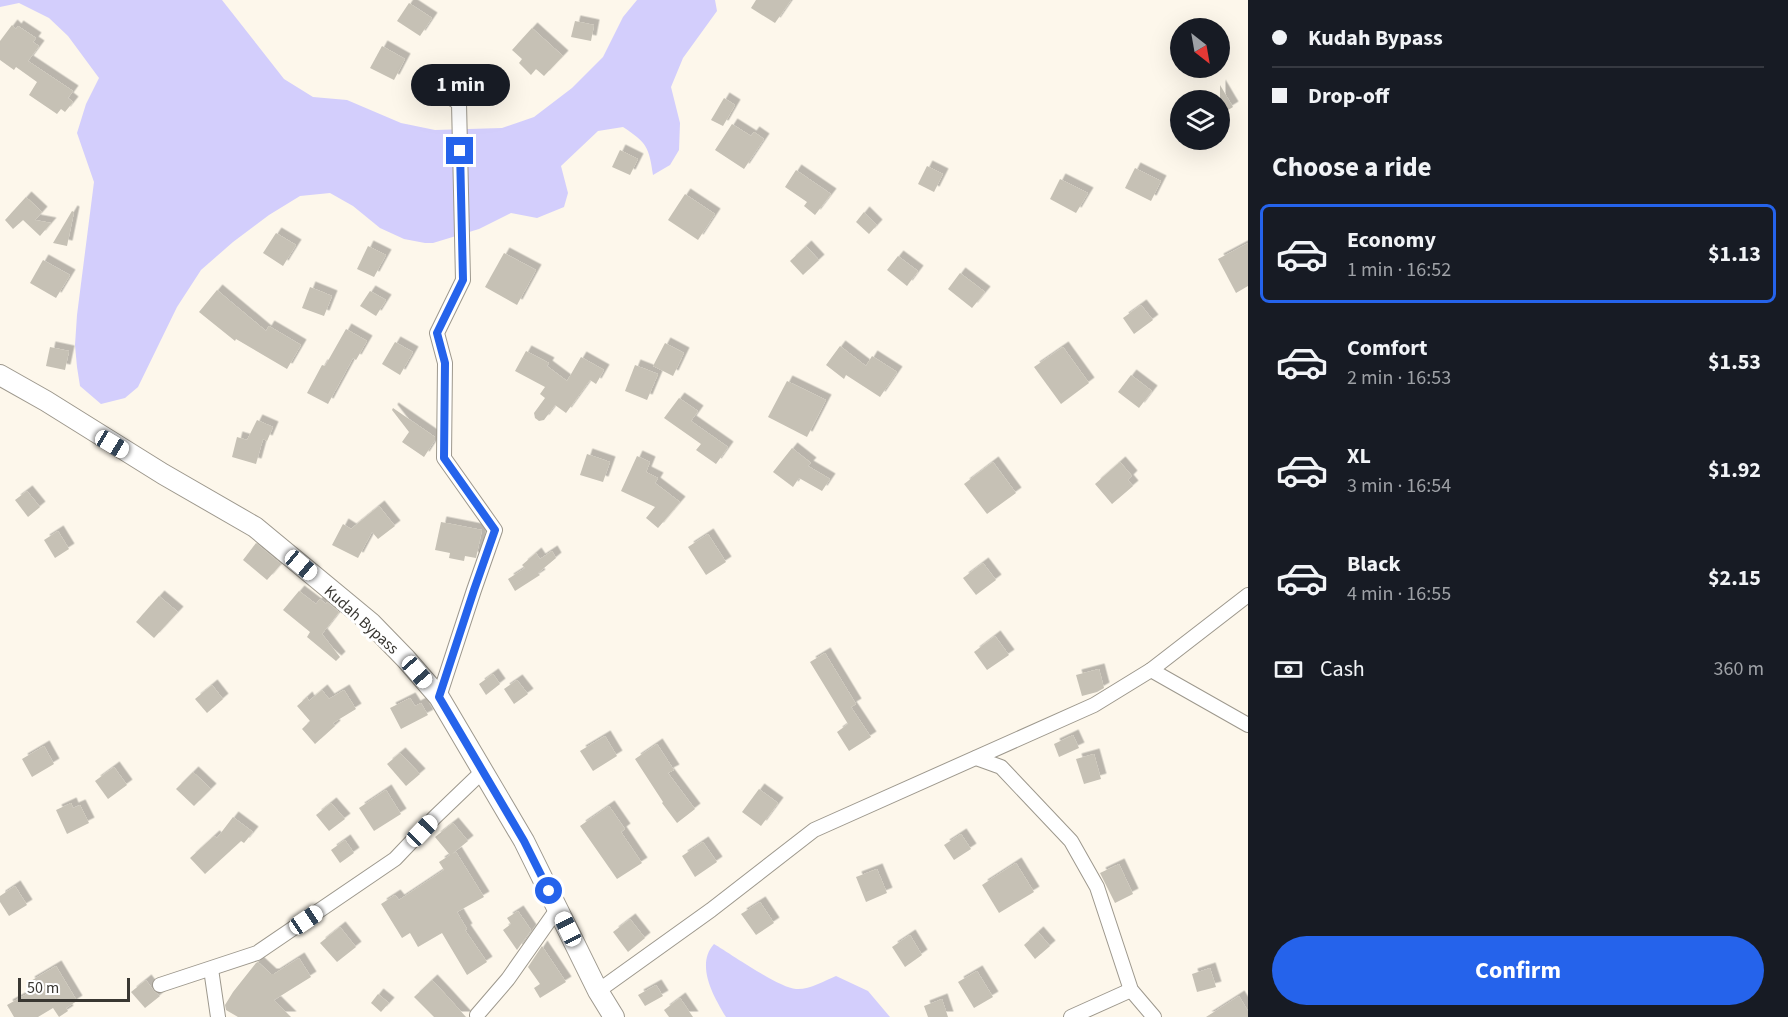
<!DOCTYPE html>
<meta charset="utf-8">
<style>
:root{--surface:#171b24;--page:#20242c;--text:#f1f3f6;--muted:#9ea1a6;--line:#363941;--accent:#2563eb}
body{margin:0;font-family:"Source Sans 3",sans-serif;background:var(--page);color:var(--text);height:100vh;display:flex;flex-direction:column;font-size:22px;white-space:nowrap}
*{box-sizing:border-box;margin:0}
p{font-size:20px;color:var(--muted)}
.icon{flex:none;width:33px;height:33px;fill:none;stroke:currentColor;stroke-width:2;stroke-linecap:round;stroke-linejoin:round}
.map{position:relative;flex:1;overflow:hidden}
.sheet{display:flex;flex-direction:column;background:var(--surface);width:540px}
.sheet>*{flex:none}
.banner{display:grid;align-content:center;height:132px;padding:0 24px;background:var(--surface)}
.needle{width:39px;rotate:149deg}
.tools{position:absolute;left:1170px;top:18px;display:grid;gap:12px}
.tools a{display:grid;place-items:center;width:60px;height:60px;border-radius:50%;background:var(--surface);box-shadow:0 6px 24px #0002;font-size:30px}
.scale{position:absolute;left:18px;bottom:15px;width:112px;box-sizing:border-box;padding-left:6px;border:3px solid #393732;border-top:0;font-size:16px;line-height:21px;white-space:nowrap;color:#393732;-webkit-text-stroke:4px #fff;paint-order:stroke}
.end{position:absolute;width:27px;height:27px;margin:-14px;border:8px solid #2563eb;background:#fff;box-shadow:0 0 0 3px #fff}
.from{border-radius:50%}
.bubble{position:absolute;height:42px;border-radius:21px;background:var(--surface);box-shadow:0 6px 24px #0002;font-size:20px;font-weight:700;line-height:42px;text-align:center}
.car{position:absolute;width:18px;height:36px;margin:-18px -9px;border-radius:8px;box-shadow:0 0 4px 2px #0007;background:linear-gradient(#fff 24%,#345 0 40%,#fff 0 76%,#345 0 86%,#fff 0)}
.banner b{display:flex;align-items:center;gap:21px;height:57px;font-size:22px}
.banner b+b{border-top:2px solid var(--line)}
.banner i{width:15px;height:15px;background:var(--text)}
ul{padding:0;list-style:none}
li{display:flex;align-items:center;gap:18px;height:99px;margin:0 12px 9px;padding:0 12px;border:3px solid transparent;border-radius:9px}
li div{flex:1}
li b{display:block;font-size:22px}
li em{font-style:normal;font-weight:700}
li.active{border-color:var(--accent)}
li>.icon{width:54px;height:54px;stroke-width:1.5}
h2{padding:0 24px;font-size:27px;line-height:72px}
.pay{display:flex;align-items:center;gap:15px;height:66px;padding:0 24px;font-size:22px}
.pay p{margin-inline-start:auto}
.cta{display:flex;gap:12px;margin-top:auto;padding:12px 24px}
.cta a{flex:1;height:69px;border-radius:36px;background:var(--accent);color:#fff;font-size:24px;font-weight:700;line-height:69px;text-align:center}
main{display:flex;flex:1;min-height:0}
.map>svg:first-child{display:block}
</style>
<main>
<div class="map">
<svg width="1248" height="1017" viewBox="0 0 1248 1017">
<defs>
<filter id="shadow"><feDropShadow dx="5.5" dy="-5.5" stdDeviation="0" flood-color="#0004"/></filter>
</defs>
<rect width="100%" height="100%" fill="#fdf7eb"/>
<!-- green -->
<g fill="#d3cefc">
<path d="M0,0H222L284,79L313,97L347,100L401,123L435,130L502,128L534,117L572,88L603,57L623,17L637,0H715L717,11L683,58L671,87L680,123L679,150L670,165L653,175C649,147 647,143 623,127L598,131L561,166L568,193L564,207L537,218L511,213L479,229L433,243H425L404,239L380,228L353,206L330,193L300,196L269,215L233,242L201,270L177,307L138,387L125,398L101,404L80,386L77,367L75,345L77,315L94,182L77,133L86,104L99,78L68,36L49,18L19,3L0,7Z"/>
<path d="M714,944C731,954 779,988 796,989C809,990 824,981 836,976L868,991L890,1017H726C714,997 695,965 714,944Z"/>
</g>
<!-- building -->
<g fill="#c6c1b5" filter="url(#shadow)">
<polygon points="756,0 791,0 775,23 751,8"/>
<polygon points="409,3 432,18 420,36 397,21"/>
<polygon points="575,21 594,25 591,41 571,37"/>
<polygon points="12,25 16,29 18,26 36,38 33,42 39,46 28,61 73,91 68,98 73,102 65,112 61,109 57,114 29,95 37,82 16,67 14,70 0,60 0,41"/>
<polygon points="532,28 563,56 544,76 536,69 531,75 519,63 522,59 512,50"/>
<polygon points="382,46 405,59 394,80 370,68"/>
<polygon points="1220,85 1233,107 1220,115"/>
<polygon points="724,98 735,105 723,126 711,120"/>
<polygon points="732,124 751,136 754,132 764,139 744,169 715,150"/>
<polygon points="620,150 638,159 630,175 612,167"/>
<polygon points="927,166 943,174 934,192 918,184"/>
<polygon points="1135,168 1161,181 1151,201 1125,188"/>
<polygon points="796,170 831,194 815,215 804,206 807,202 785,187"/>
<polygon points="1060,179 1088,193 1076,213 1050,199"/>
<polygon points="685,194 715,214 698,240 668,220"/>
<polygon points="26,197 42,212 35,220 51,223 40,236 23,220 13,229 5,220"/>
<polygon points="72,211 74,212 67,246 53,243"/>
<polygon points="864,212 877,225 869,234 856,222"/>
<polygon points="276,233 296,245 283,266 263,253"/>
<polygon points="1248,243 1248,286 1236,293 1218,259"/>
<polygon points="368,246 386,255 374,277 357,269"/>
<polygon points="806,246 819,260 803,275 790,261"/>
<polygon points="504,253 536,270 517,305 485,287"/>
<polygon points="898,256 918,271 907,286 887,270"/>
<polygon points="43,260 70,275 56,298 30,283"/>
<polygon points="960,273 985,292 972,308 948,289"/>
<polygon points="310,287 332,296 324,316 302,308"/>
<polygon points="217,290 266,331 269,326 301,345 287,369 236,339 235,341 199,312"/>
<polygon points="370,291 386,300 376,316 360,306"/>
<polygon points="1141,305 1153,320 1134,334 1123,318"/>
<polygon points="346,329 367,341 356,360 353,358 328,404 307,393 322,365 325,366"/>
<polygon points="395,342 413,352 400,375 382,364"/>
<polygon points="665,343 684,353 673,376 653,366"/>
<polygon points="840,346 866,366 872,356 897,372 880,397 846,375 844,379 826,365"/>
<polygon points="50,347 69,351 65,370 46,366"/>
<polygon points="1063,347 1089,383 1061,404 1034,367"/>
<polygon points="526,351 549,363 547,366 567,381 581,357 604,370 596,384 590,380 566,413 555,405 544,420 539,421 535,418 534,413 545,398 540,394 545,387 515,371"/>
<polygon points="635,365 658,374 647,400 625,391"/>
<polygon points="1131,375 1152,391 1139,408 1118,392"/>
<polygon points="787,381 826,400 807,437 768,417"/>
<polygon points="679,398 698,411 691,421 728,447 716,464 696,450 701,444 664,418"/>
<polygon points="393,408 435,437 435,440 424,457 402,442 409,432 392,410"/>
<polygon points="257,420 273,427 267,441 263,439 256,464 232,457 237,437 247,440"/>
<polygon points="792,448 811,463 808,466 830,479 822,491 799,478 793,487 773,472"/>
<polygon points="587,454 610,462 603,482 580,475"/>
<polygon points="637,456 650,462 646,472 658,478 655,483 680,502 658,528 646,518 655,507 621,491"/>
<polygon points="993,462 1016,493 987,514 964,484"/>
<polygon points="1120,462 1132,476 1128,480 1133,486 1112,504 1095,484"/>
<polygon points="27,491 40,507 28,517 15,500"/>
<polygon points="379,506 395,526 378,539 372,532 358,558 332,545 343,524 351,529"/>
<polygon points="441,522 482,530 476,558 465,556 464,561 449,558 450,553 435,550"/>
<polygon points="58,531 69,549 55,558 44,540"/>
<polygon points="708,534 726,562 706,575 688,547"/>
<polygon points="256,543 281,564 267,580 243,560"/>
<polygon points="552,551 556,558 538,573 540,575 515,591 508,579 525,568 522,565 536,553 540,559"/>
<polygon points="983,563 996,580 976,595 963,578"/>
<polygon points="299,591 316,604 320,599 326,604 327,602 339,612 322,634 340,657 336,661 307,637 310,632 283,610"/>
<polygon points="159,596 178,612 154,638 136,622"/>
<polygon points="995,636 1009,655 987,670 974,652"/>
<polygon points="825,653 856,704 851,707 871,737 849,751 837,732 848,724 810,662"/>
<polygon points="1099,669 1104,688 1097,692 1082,696 1076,675"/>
<polygon points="493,674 500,684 486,695 479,684"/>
<polygon points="517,680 528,694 514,704 504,689"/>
<polygon points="212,685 223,699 207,713 195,699"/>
<polygon points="322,690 329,699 344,690 356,709 333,723 335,726 315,744 302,729 310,721 297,706 307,697 309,701"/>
<polygon points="410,698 415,706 421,703 428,715 401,729 390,708"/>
<polygon points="1073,735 1079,748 1059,757 1054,744"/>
<polygon points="605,736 617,756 593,771 580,751"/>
<polygon points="657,744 674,770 668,773 695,809 677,823 662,803 663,802 635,759"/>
<polygon points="44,746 54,764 32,777 22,759"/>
<polygon points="400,753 420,774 406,786 387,764"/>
<polygon points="1094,754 1101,779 1084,784 1076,759"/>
<polygon points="114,767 127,785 108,799 95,781"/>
<polygon points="193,772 211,789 194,806 176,789"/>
<polygon points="759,789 778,803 761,826 742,812"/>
<polygon points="386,790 401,814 374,831 359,808"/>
<polygon points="71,803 73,808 80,805 89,823 67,834 56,810"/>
<polygon points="331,803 345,819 329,831 316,815"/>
<polygon points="609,806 625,829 621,832 642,863 617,879 580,826"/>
<polygon points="233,817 253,832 244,843 241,841 205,874 190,858 214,836 217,838"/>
<polygon points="453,823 468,841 452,854 456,852 484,897 457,912 467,929 465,930 487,962 467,975 442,933 418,947 410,933 402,938 381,904 395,895 399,900 444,870 439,862 450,855 435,837"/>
<polygon points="961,834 971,849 954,860 944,845"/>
<polygon points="345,840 354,853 340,863 331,850"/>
<polygon points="703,842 717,862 695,877 682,856"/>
<polygon points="1016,863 1034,892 999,913 982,885"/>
<polygon points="1119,864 1133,894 1115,903 1100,873"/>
<polygon points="877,869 887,893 866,902 856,877"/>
<polygon points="15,886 27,905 9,916 0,902 0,896"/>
<polygon points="760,902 774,923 756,935 741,914"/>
<polygon points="518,911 531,930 517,950 503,930 511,924 507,918"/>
<polygon points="630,919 645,938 628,952 613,932"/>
<polygon points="340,927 356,947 337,962 320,943"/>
<polygon points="1038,932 1050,946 1035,959 1024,945"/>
<polygon points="910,935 922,955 905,967 892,947"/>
<polygon points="542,946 566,982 540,998 534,988 540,984 528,967"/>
<polygon points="299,958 311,977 274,1000 291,1017 238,1017 226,1010 225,1005 233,992 256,963 258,962 271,974 274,974"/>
<polygon points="56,966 77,1001 66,1008 68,1011 59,1017 53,1008 38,1017 14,1017 7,1005 34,990 29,982"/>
<polygon points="1210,968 1216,987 1197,992 1192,974"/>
<polygon points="977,971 993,997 974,1008 958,982"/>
<polygon points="146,980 154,991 160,996 145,1008 131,992"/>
<polygon points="432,980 447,996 466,1017 434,1017 414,997"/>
<polygon points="656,985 663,996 645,1006 638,995"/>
<polygon points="378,994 389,1003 381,1012 371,1003"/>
<polygon points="1239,996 1248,1011 1248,1017 1206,1017"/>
<polygon points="680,998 693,1017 669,1017 664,1010"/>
<polygon points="942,999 948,1017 928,1017 924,1006"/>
</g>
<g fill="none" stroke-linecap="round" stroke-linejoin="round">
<defs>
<g id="street">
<polyline points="421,79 459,103 463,280 437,333 445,363 444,458 495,530 474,590 439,697"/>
<polyline points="1151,670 1248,725"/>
<polyline points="976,758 1001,767 1071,841 1097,887 1131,990 1154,1017"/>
<polyline points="211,969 218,1017"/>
<polyline points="160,985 257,953 395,859 435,817 483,771"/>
<polyline points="598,991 711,910 814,830 1094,705 1151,670 1248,595"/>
<polyline points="477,1015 508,979 558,908"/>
<polyline points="1071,1017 1131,990"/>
</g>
<polyline id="secondary" points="0,375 46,401 163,474 255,527 371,623 406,659 439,697 524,841 598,991 614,1017"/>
</defs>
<!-- street casing -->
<use href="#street" stroke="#9d988d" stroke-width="16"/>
<!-- secondary casing -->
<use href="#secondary" stroke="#9d988d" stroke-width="22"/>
<!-- street -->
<use href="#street" stroke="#fff" stroke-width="14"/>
<!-- secondary -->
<use href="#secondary" stroke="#fff" stroke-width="20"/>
</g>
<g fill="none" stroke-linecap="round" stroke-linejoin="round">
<!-- route -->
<polyline stroke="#2563eb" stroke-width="8" points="460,151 463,280 437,333 445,363 444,458 495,530 474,590 439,697 524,841 549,891"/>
</g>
<g text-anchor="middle" stroke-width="6" stroke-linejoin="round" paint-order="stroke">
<!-- street labels -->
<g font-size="16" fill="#393732" stroke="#fff">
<text transform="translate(362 619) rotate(42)" y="6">Kudah Bypass</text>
</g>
</g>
</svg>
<div class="tools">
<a><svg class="needle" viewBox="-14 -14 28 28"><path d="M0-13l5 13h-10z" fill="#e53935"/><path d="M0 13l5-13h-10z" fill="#9ea1a6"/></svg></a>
<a><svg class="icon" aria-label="layers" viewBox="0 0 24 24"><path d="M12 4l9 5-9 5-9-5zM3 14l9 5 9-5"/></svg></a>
</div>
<div class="scale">50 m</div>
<i class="end from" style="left:549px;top:891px"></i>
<i class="end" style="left:460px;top:151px"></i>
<div class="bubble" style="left:411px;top:64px;width:99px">1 min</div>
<i class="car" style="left:112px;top:444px;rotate:121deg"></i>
<i class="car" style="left:301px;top:565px;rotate:130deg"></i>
<i class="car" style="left:417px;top:672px;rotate:139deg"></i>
<i class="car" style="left:422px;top:831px;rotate:44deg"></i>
<i class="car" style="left:306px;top:920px;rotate:56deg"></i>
<i class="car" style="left:568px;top:929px;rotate:334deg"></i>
</div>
<section class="sheet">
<div class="banner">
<b><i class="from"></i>Kudah Bypass</b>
<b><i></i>Drop-off</b>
</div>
<h2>Choose a ride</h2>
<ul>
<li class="active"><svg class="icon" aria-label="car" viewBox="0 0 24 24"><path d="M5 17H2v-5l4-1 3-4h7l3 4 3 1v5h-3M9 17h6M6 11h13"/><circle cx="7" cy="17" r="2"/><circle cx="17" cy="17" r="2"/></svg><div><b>Economy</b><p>1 min · 16:52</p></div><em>$1.13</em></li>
<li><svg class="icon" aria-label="car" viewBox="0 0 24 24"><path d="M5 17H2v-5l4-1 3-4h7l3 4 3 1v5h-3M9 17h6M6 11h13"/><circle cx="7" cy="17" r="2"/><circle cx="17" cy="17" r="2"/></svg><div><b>Comfort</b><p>2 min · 16:53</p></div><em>$1.53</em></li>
<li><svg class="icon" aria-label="car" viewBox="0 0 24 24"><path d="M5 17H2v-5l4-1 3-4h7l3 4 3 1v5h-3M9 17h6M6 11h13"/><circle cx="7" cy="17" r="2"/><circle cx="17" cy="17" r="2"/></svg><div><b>XL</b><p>3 min · 16:54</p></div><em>$1.92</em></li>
<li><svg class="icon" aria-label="car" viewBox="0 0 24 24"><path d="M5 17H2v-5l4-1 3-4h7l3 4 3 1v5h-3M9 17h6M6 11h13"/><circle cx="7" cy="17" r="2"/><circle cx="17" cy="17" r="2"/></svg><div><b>Black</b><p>4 min · 16:55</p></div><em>$2.15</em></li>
</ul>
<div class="pay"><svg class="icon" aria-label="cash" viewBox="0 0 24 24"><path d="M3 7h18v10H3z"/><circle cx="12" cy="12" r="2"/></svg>Cash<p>360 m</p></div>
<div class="cta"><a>Confirm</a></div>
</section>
</main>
